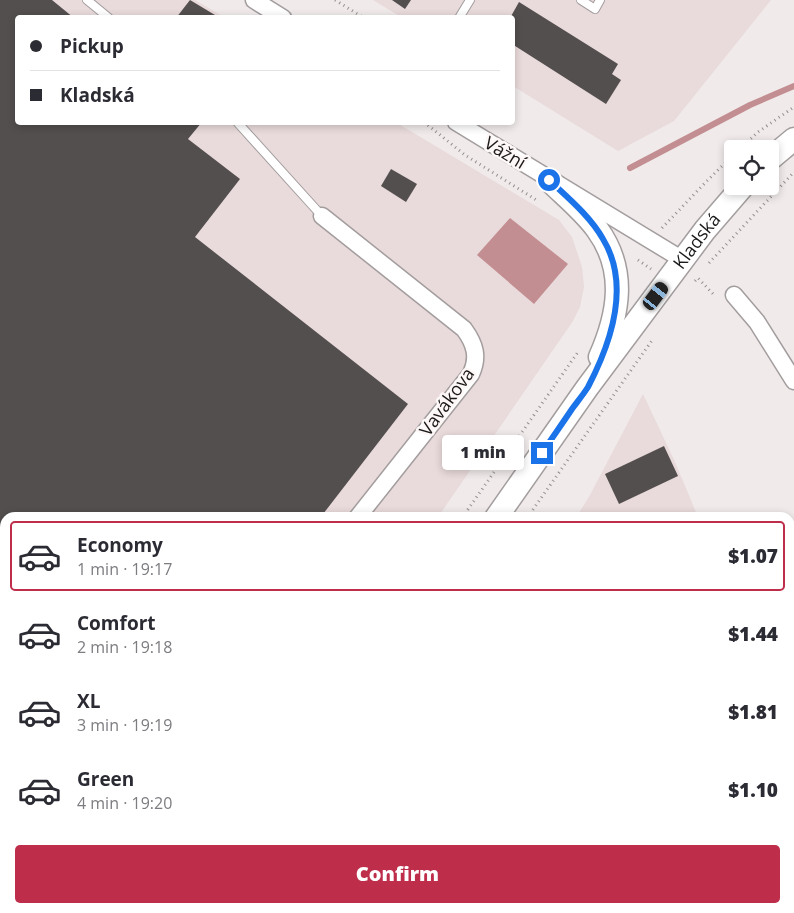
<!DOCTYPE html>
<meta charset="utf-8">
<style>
:root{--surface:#fff;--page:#f2f2f3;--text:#2b2b33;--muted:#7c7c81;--line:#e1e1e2;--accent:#be2d4a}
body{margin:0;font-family:"Open Sans",sans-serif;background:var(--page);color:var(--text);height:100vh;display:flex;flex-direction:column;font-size:19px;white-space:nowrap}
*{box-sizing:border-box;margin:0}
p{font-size:16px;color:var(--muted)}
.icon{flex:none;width:28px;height:28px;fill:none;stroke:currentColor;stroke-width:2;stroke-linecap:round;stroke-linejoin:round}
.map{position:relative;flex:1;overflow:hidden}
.drawer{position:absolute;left:0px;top:512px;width:795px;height:401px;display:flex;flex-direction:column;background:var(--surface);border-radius:15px 15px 0 0;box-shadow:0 2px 8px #0003}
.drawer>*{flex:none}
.top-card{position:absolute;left:15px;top:15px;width:500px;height:110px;border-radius:5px;box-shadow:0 2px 8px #0003;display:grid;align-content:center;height:110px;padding:0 15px;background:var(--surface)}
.controls{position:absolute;left:724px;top:140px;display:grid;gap:10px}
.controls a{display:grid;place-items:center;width:55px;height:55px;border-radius:5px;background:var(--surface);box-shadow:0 2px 8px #0003;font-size:25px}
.end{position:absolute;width:22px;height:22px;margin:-11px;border:6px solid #1a73e8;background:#fff;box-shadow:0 0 0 2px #fff}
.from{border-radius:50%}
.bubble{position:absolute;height:35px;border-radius:5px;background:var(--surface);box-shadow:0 2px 8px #0003;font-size:16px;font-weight:800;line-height:35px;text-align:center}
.car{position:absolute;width:15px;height:30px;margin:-15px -8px;border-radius:6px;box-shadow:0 0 4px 1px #0007;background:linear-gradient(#222 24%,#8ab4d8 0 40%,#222 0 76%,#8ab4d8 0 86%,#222 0)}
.top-card b{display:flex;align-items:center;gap:18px;height:48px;font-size:19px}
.top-card b+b{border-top:1px solid var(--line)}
.top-card i{width:12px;height:12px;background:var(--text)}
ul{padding:9px 0 0;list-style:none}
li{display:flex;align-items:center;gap:15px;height:70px;margin:0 10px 8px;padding:0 5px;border:2px solid transparent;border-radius:5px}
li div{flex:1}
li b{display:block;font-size:19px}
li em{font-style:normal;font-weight:800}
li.on{border-color:var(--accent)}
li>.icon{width:45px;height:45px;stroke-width:1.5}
.button{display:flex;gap:10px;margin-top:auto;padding:10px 15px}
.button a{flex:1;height:58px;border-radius:5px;background:var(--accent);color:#fff;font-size:20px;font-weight:800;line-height:58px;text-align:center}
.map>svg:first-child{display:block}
</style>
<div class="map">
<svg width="794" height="913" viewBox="0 0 794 913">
<rect width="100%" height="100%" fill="#f0eaea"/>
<!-- built -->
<g fill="#e9dadb">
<polygon points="0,0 195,0 224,17 18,18 18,122 397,123 559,220 572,237 582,267 584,287 580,307 573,321 438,517 5,518 5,766 0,766"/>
<polygon points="373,0 771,0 674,121 618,151 513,86 512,18 401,17"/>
<polygon points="643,394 675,462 698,517 576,518 590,495"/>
<rect x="0" y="780" width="5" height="33"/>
<rect x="790" y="818" width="4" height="34"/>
<polygon points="341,909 741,909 770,913 335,913"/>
</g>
<!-- water -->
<polygon fill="#c38e91" points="510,218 568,264 534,304 477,255"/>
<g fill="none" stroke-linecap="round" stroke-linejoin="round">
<!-- stream -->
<polyline stroke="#c38e91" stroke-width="6" points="630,168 750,105 794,86"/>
</g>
<!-- building -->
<g fill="#544f4f">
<polygon points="0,0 52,0 74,18 18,18 18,122 202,122 188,139 240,179 195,237 408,404 320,518 5,518 5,560 0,556"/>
<polygon points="190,0 220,18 176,18"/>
<polygon points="392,0 411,0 405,9"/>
<polygon points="519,2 618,64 612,74 621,80 606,104 512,44 512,18 510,18"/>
<polygon points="391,169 417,184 406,202 381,186"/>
<polygon points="664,446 678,476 619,504 605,474"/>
</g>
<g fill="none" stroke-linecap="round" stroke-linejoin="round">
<defs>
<g id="service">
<polyline points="87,0 109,18"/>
<polyline points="581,0 595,9 600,0"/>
<polyline points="459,18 470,0"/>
<polyline points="237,122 322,216"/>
<polyline points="0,582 5,586"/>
<polyline points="0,667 5,670"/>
</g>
<g id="minor">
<polyline points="254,0 283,18"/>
<polyline points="456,122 683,260"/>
<path d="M322,216L464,329C475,344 479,357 471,374L357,518"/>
<polyline points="734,295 757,322 794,381"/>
<polyline points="790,682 794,681"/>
<polyline points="665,909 673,913"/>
<polyline points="405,913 411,909"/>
</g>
<g id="secondary">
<polyline points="770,159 794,139"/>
<path d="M549,180C565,196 584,211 597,229C627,270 619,314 600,357"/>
<path id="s1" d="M496,518L587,388L705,230L743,186"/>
<polyline points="217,913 220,909"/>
</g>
</defs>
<!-- service casing -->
<use href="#service" stroke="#a39d9e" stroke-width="10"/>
<!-- minor casing -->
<use href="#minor" stroke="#a39d9e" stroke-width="19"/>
<!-- secondary casing -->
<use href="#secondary" stroke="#a39d9e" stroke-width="25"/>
<!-- path -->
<g stroke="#959090" stroke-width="3" stroke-dasharray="1 4" stroke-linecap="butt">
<polyline points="335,0 364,18"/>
<polyline points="424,122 465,155 538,201"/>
<polyline points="740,149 758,132 794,107"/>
<polyline points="662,228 702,186 732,156"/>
<polyline points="638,260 651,269"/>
<polyline points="709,263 794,172"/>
<polyline points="695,281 698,278 715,296"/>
<polyline points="462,518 578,352"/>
<polyline points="527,518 653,339"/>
<polyline points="0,806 5,806"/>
<polyline points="182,913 185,909"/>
<polyline points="249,913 252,909"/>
</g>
<!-- service -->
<use href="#service" stroke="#fff" stroke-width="8"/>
<!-- minor -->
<use href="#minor" stroke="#fff" stroke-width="16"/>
<!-- secondary -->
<use href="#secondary" stroke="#fff" stroke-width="22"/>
<defs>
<g id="rail">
<polyline points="0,798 5,798"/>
<polyline points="790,836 794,836"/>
</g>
</defs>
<!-- rail casing -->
<use href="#rail" stroke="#7e7b7b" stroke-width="5.5"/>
<!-- rail -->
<use href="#rail" stroke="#fdf7f7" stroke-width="4" stroke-dasharray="11" stroke-linecap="butt"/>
</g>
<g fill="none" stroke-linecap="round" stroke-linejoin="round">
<!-- route -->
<path stroke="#1a73e8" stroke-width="6" d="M542,453C552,438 562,424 572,409C577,402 583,395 588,387C611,343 631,285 603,239C590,216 568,198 549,180"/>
</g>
<g text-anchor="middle" stroke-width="5" stroke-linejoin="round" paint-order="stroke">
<!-- street labels -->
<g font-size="18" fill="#1a1818" stroke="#fdf7f7">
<text transform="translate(505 153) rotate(31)" y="6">Vážní</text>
<text dy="6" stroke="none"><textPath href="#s1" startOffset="342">Kladská</textPath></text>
<text transform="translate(447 402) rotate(-54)" y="6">Vavákova</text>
</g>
</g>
</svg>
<div class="controls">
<a><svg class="icon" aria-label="locate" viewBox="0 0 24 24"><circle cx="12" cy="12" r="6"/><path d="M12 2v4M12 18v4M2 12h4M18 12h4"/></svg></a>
</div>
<i class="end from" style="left:549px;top:180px"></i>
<i class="end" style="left:542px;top:453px"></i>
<div class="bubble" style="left:442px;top:435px;width:82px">1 min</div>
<i class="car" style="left:656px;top:296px;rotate:37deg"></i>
<div class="top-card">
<b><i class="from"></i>Pickup</b>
<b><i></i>Kladská</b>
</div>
<section class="drawer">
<ul>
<li class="on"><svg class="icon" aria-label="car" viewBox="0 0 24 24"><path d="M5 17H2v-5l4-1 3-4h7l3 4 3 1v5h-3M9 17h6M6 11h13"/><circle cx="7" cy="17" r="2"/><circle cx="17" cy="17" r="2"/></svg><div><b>Economy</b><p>1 min · 19:17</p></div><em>$1.07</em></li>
<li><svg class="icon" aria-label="car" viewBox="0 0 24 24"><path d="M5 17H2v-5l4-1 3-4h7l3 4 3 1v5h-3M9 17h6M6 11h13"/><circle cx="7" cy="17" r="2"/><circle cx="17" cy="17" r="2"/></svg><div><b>Comfort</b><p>2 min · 19:18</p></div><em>$1.44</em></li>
<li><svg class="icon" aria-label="car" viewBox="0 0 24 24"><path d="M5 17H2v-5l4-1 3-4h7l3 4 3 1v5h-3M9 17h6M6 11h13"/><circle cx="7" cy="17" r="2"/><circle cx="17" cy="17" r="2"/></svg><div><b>XL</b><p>3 min · 19:19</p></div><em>$1.81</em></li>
<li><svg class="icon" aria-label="car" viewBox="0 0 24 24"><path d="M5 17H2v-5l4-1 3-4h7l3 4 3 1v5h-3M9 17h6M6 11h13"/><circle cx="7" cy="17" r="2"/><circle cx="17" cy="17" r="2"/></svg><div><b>Green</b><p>4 min · 19:20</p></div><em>$1.10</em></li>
</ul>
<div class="button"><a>Confirm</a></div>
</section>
</div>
